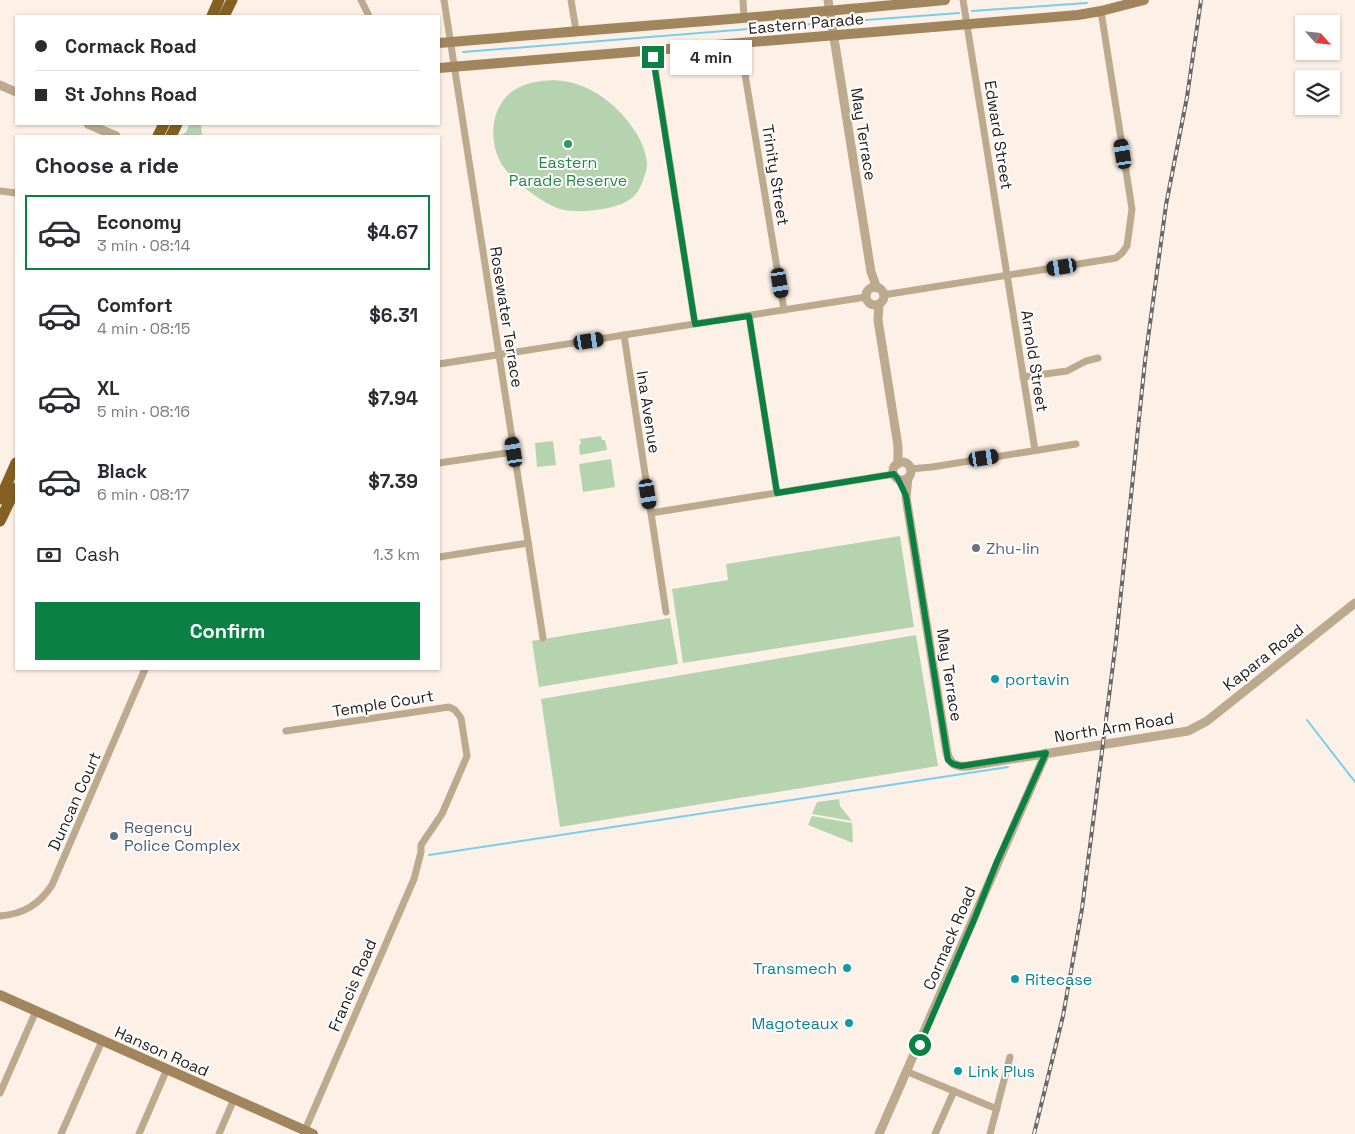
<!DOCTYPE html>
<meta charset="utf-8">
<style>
:root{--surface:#fff;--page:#f2f2f3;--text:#2b2b33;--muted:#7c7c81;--line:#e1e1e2;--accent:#0b8043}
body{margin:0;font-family:"Space Grotesk",sans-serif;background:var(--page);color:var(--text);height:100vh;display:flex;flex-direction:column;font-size:19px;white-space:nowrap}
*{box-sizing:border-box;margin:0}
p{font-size:16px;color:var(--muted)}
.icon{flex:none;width:28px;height:28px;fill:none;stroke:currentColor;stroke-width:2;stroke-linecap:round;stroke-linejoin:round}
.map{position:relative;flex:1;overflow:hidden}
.side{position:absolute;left:15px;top:135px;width:425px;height:535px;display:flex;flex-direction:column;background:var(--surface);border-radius:0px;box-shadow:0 1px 4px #0004}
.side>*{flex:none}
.banner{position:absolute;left:15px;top:15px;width:425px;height:110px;border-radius:0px;box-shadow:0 1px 4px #0004;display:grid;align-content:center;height:110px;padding:0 20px;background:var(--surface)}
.needle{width:32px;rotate:117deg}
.tools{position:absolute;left:1295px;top:15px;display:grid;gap:10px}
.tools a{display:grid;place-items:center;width:45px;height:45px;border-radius:0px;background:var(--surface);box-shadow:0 1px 4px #0004;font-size:25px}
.end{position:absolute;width:22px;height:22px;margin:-11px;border:6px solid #0b8043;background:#fff;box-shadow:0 0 0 2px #fff}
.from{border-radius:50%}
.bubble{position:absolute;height:35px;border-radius:0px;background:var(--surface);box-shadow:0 1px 4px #0004;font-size:16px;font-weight:700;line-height:35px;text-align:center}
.car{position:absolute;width:15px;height:30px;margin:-15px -8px;border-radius:6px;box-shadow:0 0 4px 1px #0007;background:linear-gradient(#222 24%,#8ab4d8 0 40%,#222 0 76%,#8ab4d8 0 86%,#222 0)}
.banner b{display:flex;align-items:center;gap:18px;height:48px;font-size:19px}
.banner b+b{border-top:1px solid var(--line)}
.banner i{width:12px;height:12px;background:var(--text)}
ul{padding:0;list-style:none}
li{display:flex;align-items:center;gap:15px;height:75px;margin:0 10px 8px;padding:0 10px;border:2px solid transparent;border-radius:0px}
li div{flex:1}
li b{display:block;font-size:19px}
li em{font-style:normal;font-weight:700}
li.active{border-color:var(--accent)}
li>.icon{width:45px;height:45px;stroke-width:1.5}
h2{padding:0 20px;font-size:22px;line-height:60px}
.pay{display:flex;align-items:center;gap:12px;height:55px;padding:0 20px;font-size:19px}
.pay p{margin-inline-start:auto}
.cta{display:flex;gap:10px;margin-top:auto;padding:10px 20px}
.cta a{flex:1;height:58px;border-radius:0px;background:var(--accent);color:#fff;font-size:20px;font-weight:700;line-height:58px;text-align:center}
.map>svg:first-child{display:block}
</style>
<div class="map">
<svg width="1355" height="1134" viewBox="0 0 1355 1134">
<rect width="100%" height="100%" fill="#fdf1e7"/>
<!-- green -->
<g fill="#b6d3af">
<path d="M553,80C563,81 573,82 582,86C611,97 645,132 647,164C647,170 644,177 642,183C636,199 625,204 608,208C593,211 575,213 560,209C551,206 541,200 533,194C523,187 513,179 505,169C487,146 489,104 516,89C528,82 540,81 553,80Z"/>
<polygon points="186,124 201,124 202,136 180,136 186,132 189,125"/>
<polygon points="601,436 602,440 605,440 607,450 580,455 579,445 581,444 580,439"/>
<polygon points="553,441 556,465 537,467 535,443"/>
<polygon points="611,459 615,487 583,492 579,464"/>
<polygon points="900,536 914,627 683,663 672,589 728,580 726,564"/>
<polygon points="670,618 678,664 539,687 532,641"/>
<polygon points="916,635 938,766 560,827 541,699"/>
<polygon points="839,799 840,806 852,821 812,814 817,802"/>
<polygon points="812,816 852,823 853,843 808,825"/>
</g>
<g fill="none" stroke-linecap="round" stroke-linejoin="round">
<!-- stream -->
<g stroke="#77cfee" stroke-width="2">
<polyline points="972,11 1087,3"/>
<polyline points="839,22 959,13"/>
<polyline points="463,52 824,23"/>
<polyline points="1307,720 1355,782"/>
<polyline points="429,855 1008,767"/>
</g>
<!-- minor -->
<g stroke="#bcaa8f" stroke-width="7">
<polyline points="361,0 369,16"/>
<polyline points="444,0 543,638"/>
<polyline points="571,0 576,30"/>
<polyline points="743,0 744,18"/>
<polyline points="963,0 1035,450"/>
<polyline points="740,44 784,310"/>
<polyline points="652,49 695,324"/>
<polyline points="0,191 16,193"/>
<polyline points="883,295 1116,258 1122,253 1127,246 1132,209 1101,11"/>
<polyline points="749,316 777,493"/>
<polyline points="624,335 666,612"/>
<polyline points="439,364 866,297"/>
<polyline points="1023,377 1067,371 1086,361 1098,358"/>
<polyline points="439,463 514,452"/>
<polyline points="910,469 932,467 1076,444"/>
<polyline points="651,513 894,474"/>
<polyline points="439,557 528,543"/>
<polyline points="286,731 449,707 455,710 461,718 467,756 442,814 421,845 421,852 414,879 305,1130"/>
<path d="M0,916C23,914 39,905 52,885L145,669"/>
<polyline points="908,1072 997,1109"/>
<polyline points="0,1093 36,1011"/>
<polyline points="61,1134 102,1041"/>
<polyline points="139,1134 167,1069"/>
<polyline points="219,1134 234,1099"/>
<polyline points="935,1134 954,1091"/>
<polyline points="990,1134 1010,1057"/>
</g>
<!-- tertiary -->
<g stroke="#bcaa8f" stroke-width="9">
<polyline points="828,0 871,272 877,288"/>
<polyline points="0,85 16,92"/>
<polyline points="88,124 116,136"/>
<circle cx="875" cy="296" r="9"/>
<polyline points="879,304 878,320 898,446 898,464"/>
<circle cx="902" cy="471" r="9"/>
<path d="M908,478L906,497L947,753C950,765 957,767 968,766L1188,731L1207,721L1355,603"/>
<polyline points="879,1134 1046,753"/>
</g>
<!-- secondary -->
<g stroke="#a1865d" stroke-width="10">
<path d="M439,43C607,28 776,17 945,0"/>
<polyline points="439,68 1078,15 1101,11 1144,0"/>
<polyline points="0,995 313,1134"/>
</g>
<!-- trunk -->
<g stroke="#846022" stroke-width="11">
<polyline points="212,16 219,0"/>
<polyline points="224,16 232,0"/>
<polyline points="158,136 164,124"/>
<polyline points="171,136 177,124"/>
<polyline points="0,499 16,463"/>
<polyline points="0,521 16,488"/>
</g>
<defs>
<polyline id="rail" points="1034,1134 1063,1016 1082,909 1116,641 1145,361 1166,205 1187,97 1201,0"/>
</defs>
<!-- rail casing -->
<use href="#rail" stroke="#6e6660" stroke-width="4"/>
<!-- rail -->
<use href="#rail" stroke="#fff" stroke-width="2" stroke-dasharray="5.5" stroke-linecap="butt"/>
</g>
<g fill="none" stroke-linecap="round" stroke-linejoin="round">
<!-- route -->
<polyline stroke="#0b8043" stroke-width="6" points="653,57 695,324 749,316 777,493 894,474 898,479 906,496 948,760 953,764 961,766 1046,753 996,864 974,920 920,1045"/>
</g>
<!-- markers -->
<circle fill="#2e9e5b" stroke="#fff" stroke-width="2" cx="568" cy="144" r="5"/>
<circle fill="#6b7280" stroke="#fff" stroke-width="2" cx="976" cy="548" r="5"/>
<g fill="#0f9aa8" stroke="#fff" stroke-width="2">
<circle cx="995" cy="679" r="5"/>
<circle cx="847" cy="968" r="5"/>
<circle cx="1015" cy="979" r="5"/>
<circle cx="849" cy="1023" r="5"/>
<circle cx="958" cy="1071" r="5"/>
</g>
<circle fill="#5c6f8a" stroke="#fff" stroke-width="2" cx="114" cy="836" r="5"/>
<g text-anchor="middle" stroke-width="4" stroke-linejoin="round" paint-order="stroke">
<!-- street labels -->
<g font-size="16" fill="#231e1a" stroke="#fff">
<text transform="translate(806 23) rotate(-5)" y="6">Eastern Parade</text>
<text transform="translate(864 134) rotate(81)" y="6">May Terrace</text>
<text transform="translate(999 135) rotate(81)" y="6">Edward Street</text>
<text transform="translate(776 175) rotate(81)" y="6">Trinity Street</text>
<text transform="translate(507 317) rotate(81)" y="6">Rosewater Terrace</text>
<text transform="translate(1035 361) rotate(81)" y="6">Arnold Street</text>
<text transform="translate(649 412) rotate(81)" y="6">Ina Avenue</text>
<text transform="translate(1263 657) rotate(-38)" y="6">Kapara Road</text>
<text transform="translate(950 675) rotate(81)" y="6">May Terrace</text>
<text transform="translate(383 703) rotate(-9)" y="6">Temple Court</text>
<text transform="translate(1114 727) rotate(-9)" y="6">North Arm Road</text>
<text transform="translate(74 801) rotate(-66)" y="6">Duncan Court</text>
<text transform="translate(949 938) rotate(-67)" y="6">Cormack Road</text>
<text transform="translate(352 985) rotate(-67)" y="6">Francis Road</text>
<text transform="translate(162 1051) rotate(24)" y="6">Hanson Road</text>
</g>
<!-- leisure labels -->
<g font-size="16" fill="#27864d" stroke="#fff">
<text x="568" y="168">Eastern<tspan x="568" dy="18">Parade Reserve</tspan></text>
</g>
<!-- worship labels -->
<g font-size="16" fill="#5b616d" stroke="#fff" text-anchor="start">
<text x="986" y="554">Zhu-lin</text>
</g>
<!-- culture labels -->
<g font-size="16" fill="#0d838f" stroke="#fff" text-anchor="start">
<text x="1005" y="685">portavin</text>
<text x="837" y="974" text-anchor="end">Transmech</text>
<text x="1025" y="985">Ritecase</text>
<text x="839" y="1029" text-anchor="end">Magoteaux</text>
<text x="968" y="1077">Link Plus</text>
</g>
<!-- service labels -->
<g font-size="16" fill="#4e5e75" stroke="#fff" text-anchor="start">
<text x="124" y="833">Regency<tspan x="124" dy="18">Police Complex</tspan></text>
</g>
</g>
</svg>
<div class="tools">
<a><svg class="needle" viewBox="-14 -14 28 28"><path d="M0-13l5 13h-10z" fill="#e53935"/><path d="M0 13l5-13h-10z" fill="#7c7c81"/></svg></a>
<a><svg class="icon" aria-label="layers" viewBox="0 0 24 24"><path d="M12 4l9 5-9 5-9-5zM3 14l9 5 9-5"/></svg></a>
</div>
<i class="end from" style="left:920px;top:1045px"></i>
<i class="end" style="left:653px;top:57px"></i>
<div class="bubble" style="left:670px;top:40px;width:82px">4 min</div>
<i class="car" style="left:1123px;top:154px;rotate:351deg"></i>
<i class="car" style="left:1062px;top:267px;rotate:261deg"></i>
<i class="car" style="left:780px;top:283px;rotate:171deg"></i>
<i class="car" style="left:589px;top:341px;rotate:81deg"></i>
<i class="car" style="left:514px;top:452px;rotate:351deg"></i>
<i class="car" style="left:984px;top:458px;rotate:81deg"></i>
<i class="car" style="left:648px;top:494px;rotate:171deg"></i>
<div class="banner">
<b><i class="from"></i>Cormack Road</b>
<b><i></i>St Johns Road</b>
</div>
<section class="side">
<h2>Choose a ride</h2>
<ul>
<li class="active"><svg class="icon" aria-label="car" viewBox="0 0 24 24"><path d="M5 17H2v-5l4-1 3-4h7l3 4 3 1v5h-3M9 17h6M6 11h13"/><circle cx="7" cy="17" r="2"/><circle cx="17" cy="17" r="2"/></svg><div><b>Economy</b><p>3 min · 08:14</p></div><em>$4.67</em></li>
<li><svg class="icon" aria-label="car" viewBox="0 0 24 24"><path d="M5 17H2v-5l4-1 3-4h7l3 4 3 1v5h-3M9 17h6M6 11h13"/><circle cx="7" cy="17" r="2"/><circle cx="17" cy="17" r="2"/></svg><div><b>Comfort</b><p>4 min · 08:15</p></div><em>$6.31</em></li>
<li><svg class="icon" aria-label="car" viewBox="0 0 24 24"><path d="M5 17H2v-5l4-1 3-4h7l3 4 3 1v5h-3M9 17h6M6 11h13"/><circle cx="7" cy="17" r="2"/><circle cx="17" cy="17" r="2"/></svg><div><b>XL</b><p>5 min · 08:16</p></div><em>$7.94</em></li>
<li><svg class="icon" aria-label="car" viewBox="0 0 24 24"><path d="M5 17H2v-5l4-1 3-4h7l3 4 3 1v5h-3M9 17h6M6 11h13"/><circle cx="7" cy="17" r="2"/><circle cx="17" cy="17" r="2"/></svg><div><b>Black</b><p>6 min · 08:17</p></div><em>$7.39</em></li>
</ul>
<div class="pay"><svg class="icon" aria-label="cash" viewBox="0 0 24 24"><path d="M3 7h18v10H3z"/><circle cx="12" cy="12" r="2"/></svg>Cash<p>1.3 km</p></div>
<div class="cta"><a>Confirm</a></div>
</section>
</div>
